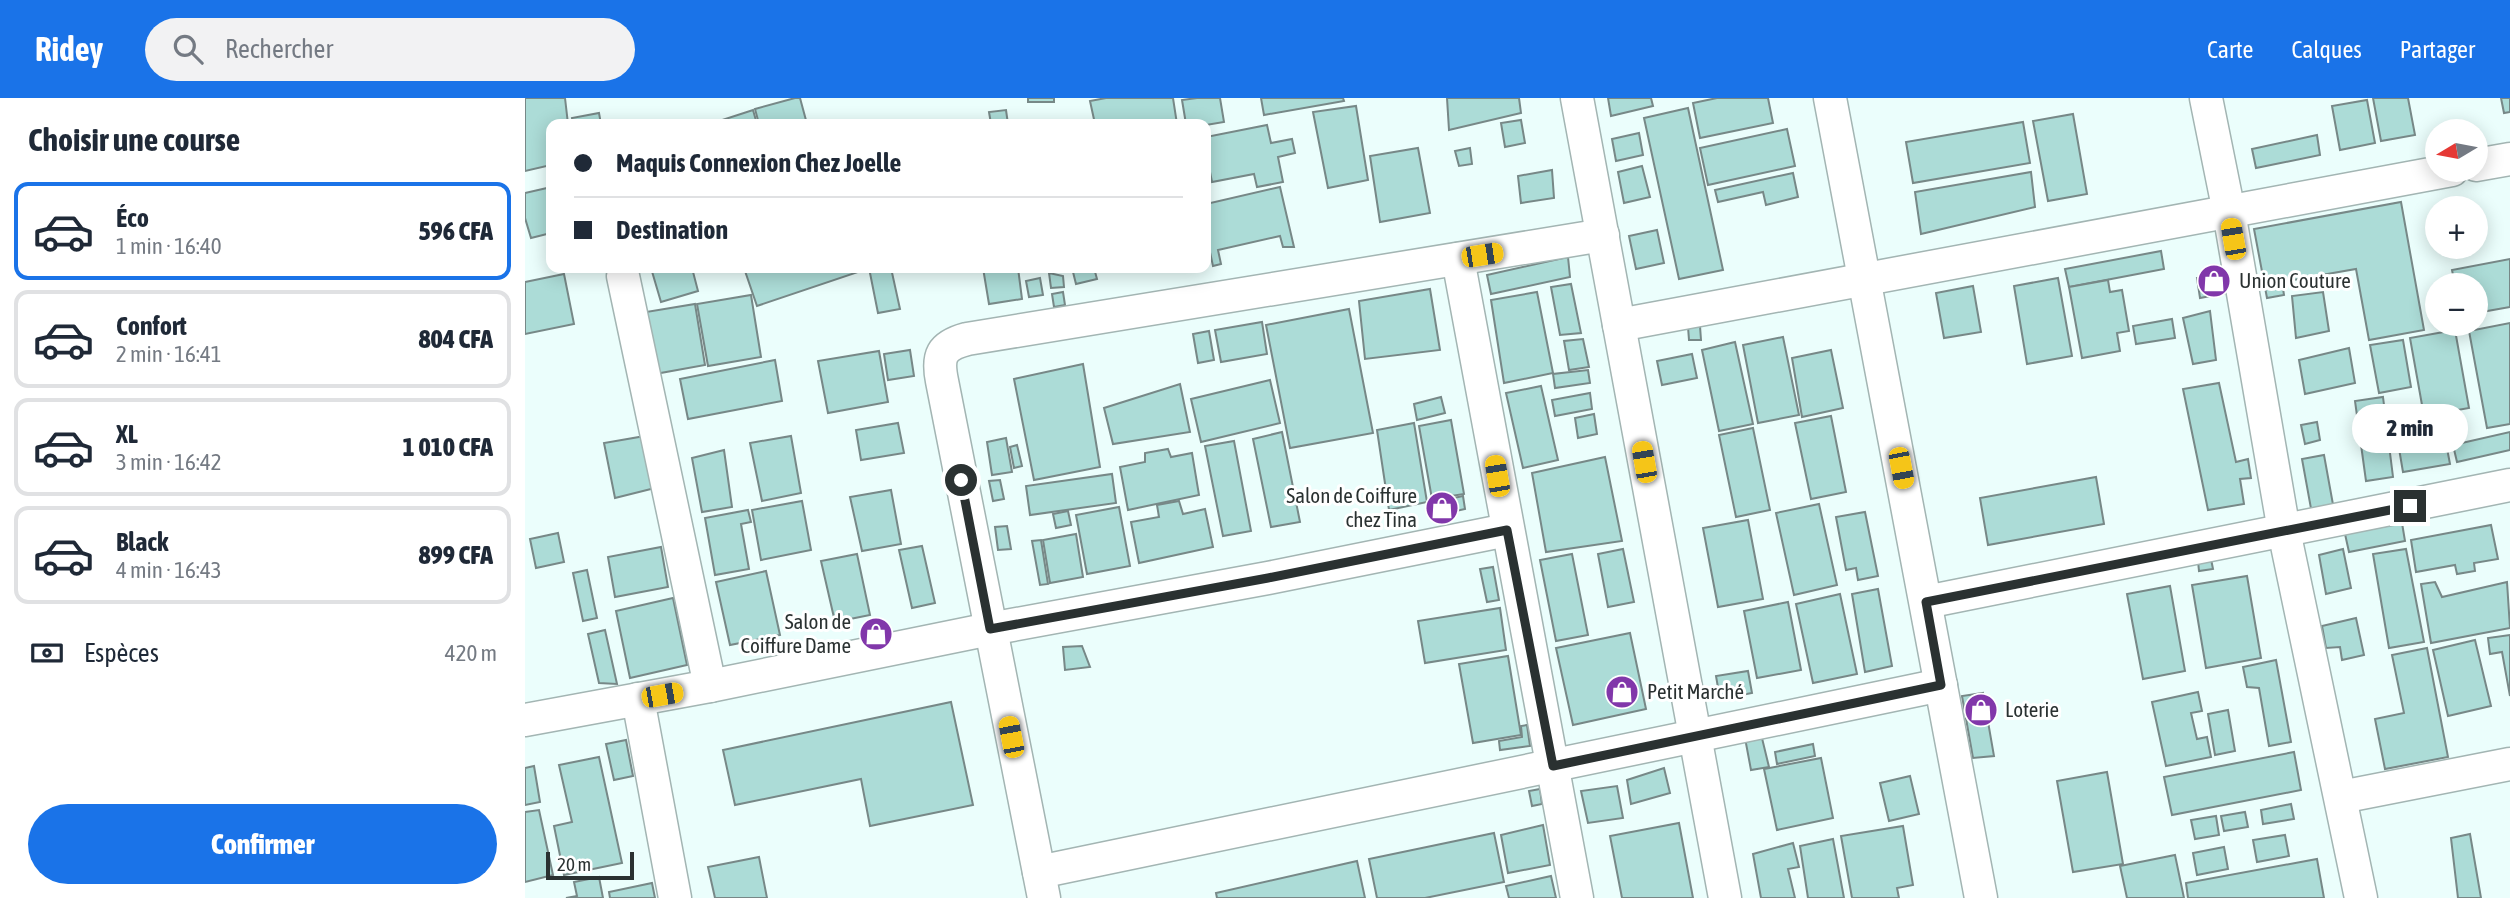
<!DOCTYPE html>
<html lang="fr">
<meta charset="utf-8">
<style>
:root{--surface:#fff;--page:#f2f2f3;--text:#1f2937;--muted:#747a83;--line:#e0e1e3;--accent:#1a73e8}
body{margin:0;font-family:"Asap Condensed",sans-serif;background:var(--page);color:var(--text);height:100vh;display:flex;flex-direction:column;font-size:26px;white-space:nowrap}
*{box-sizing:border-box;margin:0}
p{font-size:23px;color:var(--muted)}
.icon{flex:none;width:38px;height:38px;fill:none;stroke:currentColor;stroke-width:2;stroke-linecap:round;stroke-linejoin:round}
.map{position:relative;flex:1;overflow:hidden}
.side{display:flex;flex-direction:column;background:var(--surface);width:525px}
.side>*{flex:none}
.guide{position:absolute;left:21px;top:21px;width:665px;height:154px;border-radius:14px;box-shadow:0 4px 18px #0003;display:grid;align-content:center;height:154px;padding:0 28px;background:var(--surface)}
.needle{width:46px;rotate:260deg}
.fabs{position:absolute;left:1900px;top:21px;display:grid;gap:14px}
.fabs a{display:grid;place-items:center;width:63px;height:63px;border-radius:50%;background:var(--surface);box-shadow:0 4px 18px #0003;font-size:35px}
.scale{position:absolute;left:21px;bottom:18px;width:88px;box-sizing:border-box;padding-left:7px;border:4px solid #2a3131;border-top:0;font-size:19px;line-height:24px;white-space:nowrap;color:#2a3131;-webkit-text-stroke:5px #fff;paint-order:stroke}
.end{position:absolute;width:32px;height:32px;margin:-16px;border:9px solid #2a3131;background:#fff;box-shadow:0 0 0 4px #fff}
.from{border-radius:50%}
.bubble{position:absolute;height:49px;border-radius:24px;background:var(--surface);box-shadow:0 4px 18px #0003;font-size:23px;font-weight:800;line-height:49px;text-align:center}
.car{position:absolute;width:21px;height:42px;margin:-21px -10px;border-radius:9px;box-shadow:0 0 5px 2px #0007;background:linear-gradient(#f5c518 24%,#345 0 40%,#f5c518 0 76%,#345 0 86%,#f5c518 0)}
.guide b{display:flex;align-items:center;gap:24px;height:66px;font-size:26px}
.guide b+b{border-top:2px solid var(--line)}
.guide i{width:18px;height:18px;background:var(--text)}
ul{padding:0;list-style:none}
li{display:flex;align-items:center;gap:21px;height:98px;margin:0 14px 10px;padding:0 14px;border:4px solid var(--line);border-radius:14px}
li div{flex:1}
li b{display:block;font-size:26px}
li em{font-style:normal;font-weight:800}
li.on{border-color:var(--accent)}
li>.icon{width:63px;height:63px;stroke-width:1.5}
h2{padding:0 28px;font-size:32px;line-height:84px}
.pay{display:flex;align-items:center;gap:18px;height:77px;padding:0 28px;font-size:26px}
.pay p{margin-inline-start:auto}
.action{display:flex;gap:14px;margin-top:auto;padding:14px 28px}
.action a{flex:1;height:80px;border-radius:42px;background:var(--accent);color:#fff;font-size:28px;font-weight:800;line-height:80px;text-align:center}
header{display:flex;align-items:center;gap:42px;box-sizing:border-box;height:98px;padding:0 35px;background:var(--accent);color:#fff}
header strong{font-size:33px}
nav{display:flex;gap:38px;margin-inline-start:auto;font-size:24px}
.search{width:490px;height:63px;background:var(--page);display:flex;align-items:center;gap:18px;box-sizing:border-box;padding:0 24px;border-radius:38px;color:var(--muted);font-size:26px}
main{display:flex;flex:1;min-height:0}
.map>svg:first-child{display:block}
</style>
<header>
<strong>Ridey</strong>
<div class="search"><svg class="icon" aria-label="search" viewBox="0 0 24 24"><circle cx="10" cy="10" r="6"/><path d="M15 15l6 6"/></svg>Rechercher</div>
<nav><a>Carte</a><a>Calques</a><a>Partager</a></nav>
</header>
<main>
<section class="side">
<h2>Choisir une course</h2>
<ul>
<li class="on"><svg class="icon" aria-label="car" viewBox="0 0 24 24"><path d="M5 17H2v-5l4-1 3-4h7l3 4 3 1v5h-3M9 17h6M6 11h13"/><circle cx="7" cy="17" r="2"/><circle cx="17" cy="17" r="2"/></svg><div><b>Éco</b><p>1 min · 16:40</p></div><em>596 CFA</em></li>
<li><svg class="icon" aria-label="car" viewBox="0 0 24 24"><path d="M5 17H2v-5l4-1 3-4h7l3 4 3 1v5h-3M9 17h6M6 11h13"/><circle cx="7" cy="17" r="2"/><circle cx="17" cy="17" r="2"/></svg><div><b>Confort</b><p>2 min · 16:41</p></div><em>804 CFA</em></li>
<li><svg class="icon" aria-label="car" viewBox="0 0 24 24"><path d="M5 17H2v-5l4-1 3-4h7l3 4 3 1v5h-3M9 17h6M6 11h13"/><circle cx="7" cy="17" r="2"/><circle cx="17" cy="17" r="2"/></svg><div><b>XL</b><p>3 min · 16:42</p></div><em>1 010 CFA</em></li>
<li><svg class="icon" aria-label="car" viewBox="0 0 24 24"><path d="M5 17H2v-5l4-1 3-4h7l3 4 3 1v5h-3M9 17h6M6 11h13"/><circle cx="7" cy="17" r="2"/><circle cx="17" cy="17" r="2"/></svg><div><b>Black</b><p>4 min · 16:43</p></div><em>899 CFA</em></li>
</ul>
<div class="pay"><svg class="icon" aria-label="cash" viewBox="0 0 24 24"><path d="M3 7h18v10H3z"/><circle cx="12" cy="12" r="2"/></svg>Espèces<p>420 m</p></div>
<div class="action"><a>Confirmer</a></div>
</section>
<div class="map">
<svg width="1985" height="800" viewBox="0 0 1985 800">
<rect width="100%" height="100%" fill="#ebfefc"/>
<!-- building -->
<g fill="#acdcd7" stroke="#778887" stroke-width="2">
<polygon points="0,0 40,0 43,26 26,26 26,67 0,73"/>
<polygon points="270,0 275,0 282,26 234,26 230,11"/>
<rect x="503" y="0" width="26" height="4"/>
<polygon points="581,0 648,0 652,26 570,26 565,3"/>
<polygon points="672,0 695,0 699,24 681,27 661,26 657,2"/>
<polygon points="736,0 818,0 819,3 739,17"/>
<polygon points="922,0 994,0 996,15 924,32"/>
<polygon points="1083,0 1126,0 1128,8 1086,18"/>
<polygon points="1192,0 1243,0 1248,25 1175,40 1168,5"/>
<polygon points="1848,0 1883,0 1890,37 1856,43"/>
<polygon points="1976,0 1985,0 1985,14 1979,15"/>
<polygon points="1842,2 1850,45 1815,52 1807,8"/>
<polygon points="831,8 843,82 803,90 788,14"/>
<polygon points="1163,10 1198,172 1154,181 1119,20"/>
<polygon points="228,12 232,26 185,26"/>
<polygon points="481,12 483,26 466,26 464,14"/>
<polygon points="74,15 76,26 48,26 47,20"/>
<polygon points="1548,16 1562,96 1523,103 1508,23"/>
<polygon points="996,22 1000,45 980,49 976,25"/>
<polygon points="1498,24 1505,65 1388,85 1381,44"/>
<polygon points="742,27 746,45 767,41 770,55 753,59 758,84 732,89 729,76 687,84 681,54 681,39"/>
<polygon points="1262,31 1270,68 1183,87 1175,50"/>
<polygon points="1114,35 1118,57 1091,63 1087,41"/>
<polygon points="1792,37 1795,57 1731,70 1727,51"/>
<polygon points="893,50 905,115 855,124 845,58"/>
<polygon points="945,50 947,66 934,68 930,53"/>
<polygon points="1117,68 1125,99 1099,105 1093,74"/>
<polygon points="1027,72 1029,100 996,105 993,78"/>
<polygon points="1506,74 1510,109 1396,136 1390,94"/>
<polygon points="1268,75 1273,99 1241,107 1238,94 1193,104 1190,92"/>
<polygon points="755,89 769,149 758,149 755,138 693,152 696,166 688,168 681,136 681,106"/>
<polygon points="22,90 26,108 26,135 6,140 0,120 0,95"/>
<polygon points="1876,104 1899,232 1844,242 1831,171 1757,184 1759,197 1742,200 1729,131"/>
<polygon points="1132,132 1139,165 1111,171 1104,138"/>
<polygon points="1636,153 1639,171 1544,189 1540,171"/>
<polygon points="1043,159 1045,179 966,196 962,177"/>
<polygon points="1985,161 1985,209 1951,215 1951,187 1930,187 1927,172"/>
<polygon points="126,170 167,170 173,193 136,204"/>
<polygon points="219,170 338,170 339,172 232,208"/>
<polygon points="344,170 366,170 375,211 353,215"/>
<polygon points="458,170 493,170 497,201 464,206"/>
<polygon points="527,170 569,170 572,181 551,186 548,174 527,172"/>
<polygon points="524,175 538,178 539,189 526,190"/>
<polygon points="1697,175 1701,195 1675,200 1672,180"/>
<polygon points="39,176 49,226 0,236 0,184"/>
<polygon points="515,180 518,197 504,199 501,183"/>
<polygon points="1533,180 1547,258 1502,266 1489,188"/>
<polygon points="1583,182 1585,194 1597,192 1604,233 1592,235 1595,253 1557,260 1544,189"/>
<polygon points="1046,186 1056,235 1035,237 1026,189"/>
<polygon points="1448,188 1456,234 1419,240 1411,195"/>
<polygon points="905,191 915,252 840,261 834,203"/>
<polygon points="538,194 540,207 529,209 527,196"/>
<polygon points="1012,194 1028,275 979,285 966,202"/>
<polygon points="1798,194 1804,233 1771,240 1767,198"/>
<polygon points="226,197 236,259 183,268 172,206"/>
<polygon points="170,206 180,267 130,276 121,214"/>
<polygon points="824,211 848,335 765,350 741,227"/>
<polygon points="1685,213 1691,262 1668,266 1658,220"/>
<polygon points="1647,221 1650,240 1611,246 1608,228"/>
<polygon points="737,224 742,256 696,264 690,232"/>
<polygon points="1985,225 1985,326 1962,330 1944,233"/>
<polygon points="1175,228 1176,242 1164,242 1163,229"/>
<polygon points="1930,232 1944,310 1899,318 1885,240"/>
<polygon points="684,233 689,262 673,265 668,236"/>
<polygon points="1258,239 1274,317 1233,325 1218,247"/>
<polygon points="1058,241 1064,269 1044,272 1039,243"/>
<polygon points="1878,242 1886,289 1854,295 1845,247"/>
<polygon points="1210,244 1228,326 1194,333 1177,252"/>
<polygon points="1824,250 1830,285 1780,296 1774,262"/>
<polygon points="385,252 389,278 363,282 359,256"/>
<polygon points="1306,252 1318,310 1277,319 1267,260"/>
<polygon points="354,253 363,304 303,315 293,263"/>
<polygon points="1167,256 1172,280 1137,287 1132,263"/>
<polygon points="250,262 257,303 163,321 155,281"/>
<polygon points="558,266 575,369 509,382 489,281"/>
<polygon points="1063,272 1065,285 1030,290 1028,276"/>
<polygon points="745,282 755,325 676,344 666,301"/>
<polygon points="1694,285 1711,364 1723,361 1726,380 1715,381 1719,406 1683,412 1658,291"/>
<polygon points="655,286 665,334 588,346 579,310"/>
<polygon points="1016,288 1033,362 998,370 981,295"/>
<polygon points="1065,295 1067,311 1030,318 1027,302"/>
<polygon points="916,299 920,315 892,322 889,306"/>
<polygon points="1858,299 1868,379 1841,383 1830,303"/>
<polygon points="1069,316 1072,336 1053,340 1050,320"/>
<polygon points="1306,318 1321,394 1286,401 1270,325"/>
<polygon points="1916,319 1925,366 1878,374 1870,327"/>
<polygon points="926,322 939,396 907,401 894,328"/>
<polygon points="1792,324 1795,342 1780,346 1776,327"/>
<polygon points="373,325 379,355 336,362 331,332"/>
<polygon points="889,325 902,404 864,412 852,332"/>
<polygon points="1228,330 1245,412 1211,419 1194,337"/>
<polygon points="757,334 775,424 746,429 728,341"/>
<polygon points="1985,334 1985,352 1932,364 1928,347"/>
<polygon points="120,338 130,390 90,400 79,345"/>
<polygon points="266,338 276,395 237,403 225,345"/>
<polygon points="481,340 487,374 467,377 462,344"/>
<polygon points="709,343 726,433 698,438 680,348"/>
<polygon points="492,347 497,368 489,370 485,349"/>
<polygon points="643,351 646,359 667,355 674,397 603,412 595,369 620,364 620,355"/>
<polygon points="199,352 207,409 177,414 167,360"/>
<polygon points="1799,357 1809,412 1787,416 1777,361"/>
<polygon points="1080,359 1097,443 1021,454 1007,375"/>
<polygon points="587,376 591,405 505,417 501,388"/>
<polygon points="1571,379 1579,426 1463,447 1455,400"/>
<polygon points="475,382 479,401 468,403 464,383"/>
<polygon points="366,392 376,446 337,453 325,399"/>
<polygon points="938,398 940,411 913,417 910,404"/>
<polygon points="277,403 286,452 236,462 227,412"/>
<polygon points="654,403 658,416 680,411 688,449 614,465 606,424 634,419 632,407"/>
<polygon points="1294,406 1312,487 1269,497 1251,415"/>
<polygon points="594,409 605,468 562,476 551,417"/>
<polygon points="223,412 226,424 216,426 224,471 190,477 180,420"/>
<polygon points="543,413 546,427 531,430 528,416"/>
<polygon points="1340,414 1353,478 1333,482 1331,470 1321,472 1311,419"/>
<polygon points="1223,422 1238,501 1193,509 1178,430"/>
<polygon points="1877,425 1880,443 1824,454 1820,436"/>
<polygon points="1966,427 1973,461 1949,465 1950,473 1932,476 1930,467 1891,474 1886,442"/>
<polygon points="482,428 486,451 473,452 470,429"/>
<polygon points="33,435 39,464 11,470 5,441"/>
<polygon points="551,436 558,479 525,485 518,442"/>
<polygon points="516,442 523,486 515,487 507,443"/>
<polygon points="397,448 410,505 387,510 374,452"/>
<polygon points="136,449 143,489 90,499 83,459"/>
<polygon points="1098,451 1109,504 1083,509 1073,456"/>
<polygon points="1818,451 1826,490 1801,496 1794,457"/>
<polygon points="1881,451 1899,544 1864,550 1848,456"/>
<polygon points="332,456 345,517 310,524 296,463"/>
<polygon points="1047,456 1063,537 1031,543 1015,462"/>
<polygon points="1686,461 1688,471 1674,473 1673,463"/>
<polygon points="968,469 974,502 962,504 955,471"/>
<polygon points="62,472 72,520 58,523 48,475"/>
<polygon points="241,473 255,537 205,547 191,484"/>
<polygon points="1722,478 1736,560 1681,570 1667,487"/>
<polygon points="1910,484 1917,499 1982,484 1985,530 1906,545 1896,486"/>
<polygon points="1645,488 1660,573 1618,581 1602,496"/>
<polygon points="1353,491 1367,568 1340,574 1327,496"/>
<polygon points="1315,496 1332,576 1288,585 1271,506"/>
<polygon points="148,500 162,567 105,580 91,513"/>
<polygon points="1263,504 1276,572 1232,580 1219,513"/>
<polygon points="975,510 981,552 900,565 893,523"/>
<polygon points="1831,520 1839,557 1817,562 1815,549 1801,550 1797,528"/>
<polygon points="80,532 92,586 74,585 63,536"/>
<polygon points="1105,535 1121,611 1048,627 1031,550"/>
<polygon points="1985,537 1985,598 1977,554 1965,556 1963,540"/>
<polygon points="1950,542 1966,608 1923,618 1908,552"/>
<polygon points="557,548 565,569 540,572 538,549"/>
<polygon points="1902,550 1923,659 1860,671 1850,621 1879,615 1867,557"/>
<polygon points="983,558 996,637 948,645 934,566"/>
<polygon points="1751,562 1766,644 1744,648 1734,590 1722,589 1718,569"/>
<polygon points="1223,573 1227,595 1195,601 1191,578"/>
<polygon points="1673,594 1677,613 1666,615 1672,641 1682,639 1686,659 1641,668 1627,604"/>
<polygon points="1458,595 1469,658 1448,660 1437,598"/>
<polygon points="426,604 448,707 345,728 336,681 210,707 198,652"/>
<polygon points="1703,612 1710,653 1690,657 1683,616"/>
<polygon points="1002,627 1005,648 975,652 974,643 997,639 996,628"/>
<polygon points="1236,636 1244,669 1226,672 1220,640"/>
<polygon points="101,642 108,678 89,682 81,646"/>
<polygon points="1288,646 1290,658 1252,666 1250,654"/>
<polygon points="1769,654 1776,692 1647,717 1639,679"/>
<polygon points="74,659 97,765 39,777 29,728 47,724 34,667"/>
<polygon points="1296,660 1308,720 1252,732 1239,671"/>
<polygon points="9,668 15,704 0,707 0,670"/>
<polygon points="1139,670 1145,695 1106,706 1102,682"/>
<polygon points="1582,674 1598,766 1548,774 1532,683"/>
<polygon points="1385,678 1394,716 1364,723 1355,685"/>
<polygon points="1092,688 1098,720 1063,725 1056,693"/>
<polygon points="1015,691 1017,706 1007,708 1004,693"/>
<polygon points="1766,706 1769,721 1738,726 1736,712"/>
<polygon points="14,712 28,777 0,784 0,714"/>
<polygon points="1720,714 1723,729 1699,733 1696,718"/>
<polygon points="1691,718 1694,737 1670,741 1666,722"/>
<polygon points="1154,725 1168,800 1097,800 1085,738"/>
<polygon points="1018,727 1025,767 983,775 976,737"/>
<polygon points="1378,728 1388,787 1372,790 1374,800 1327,800 1316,738"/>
<polygon points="969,735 979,784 900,800 852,800 844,761"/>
<polygon points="1945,736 1956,800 1933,800 1926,740"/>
<polygon points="1760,737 1764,758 1732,764 1728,742"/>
<polygon points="1308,741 1319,800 1283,800 1275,748"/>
<polygon points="1268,745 1274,769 1263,771 1270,800 1236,800 1228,756"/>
<polygon points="1699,749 1703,771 1672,777 1668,755"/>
<polygon points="1650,757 1659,800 1602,800 1595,768"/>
<polygon points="234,759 242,800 190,800 183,769"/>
<polygon points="1792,761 1799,800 1663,800 1661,785"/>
<polygon points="832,763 840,800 692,800 691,795"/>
<polygon points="1026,778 1031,800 984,800 981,788"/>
<polygon points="74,779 78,800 41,800 52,798 49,784"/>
<polygon points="127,785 130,800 85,800 84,794"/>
</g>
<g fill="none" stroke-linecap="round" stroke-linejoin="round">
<defs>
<g id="minor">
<polyline points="1052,0 1200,800"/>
<polyline points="1305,0 1456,800"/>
<polyline points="1681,0 1704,114 1759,433 1836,800"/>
<polyline points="1951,67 1985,61"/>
<polyline points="933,161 1052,800"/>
<polyline points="98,178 185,588"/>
<polyline points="1094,227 1927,72"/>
<polyline points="1401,504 1985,387"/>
<polyline points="113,601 150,800"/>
<polyline points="0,622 185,588 465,531 743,480 982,432"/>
<polyline points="1816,699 1985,666"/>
<polyline points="514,774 1416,587"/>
<path d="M519,800L417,283C412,258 416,248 442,241L1078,137"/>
</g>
</defs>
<!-- minor casing -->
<use href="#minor" stroke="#a3b5b3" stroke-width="35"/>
<!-- minor -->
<use href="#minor" stroke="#fff" stroke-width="32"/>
</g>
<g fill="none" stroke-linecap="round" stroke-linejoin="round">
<!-- route -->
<polyline stroke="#2a3131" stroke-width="9" points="436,382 465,531 743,480 982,432 1028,668 1416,587 1401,504 1885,408"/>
</g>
<!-- icons -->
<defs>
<symbol id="shop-disc" viewBox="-11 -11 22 22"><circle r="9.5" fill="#8137aa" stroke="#fff"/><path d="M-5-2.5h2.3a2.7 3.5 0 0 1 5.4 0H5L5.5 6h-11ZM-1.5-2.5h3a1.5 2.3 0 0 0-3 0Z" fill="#fff"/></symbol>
</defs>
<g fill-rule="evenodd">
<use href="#shop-disc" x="1670" y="164" width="38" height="38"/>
<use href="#shop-disc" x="898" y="391" width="38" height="38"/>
<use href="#shop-disc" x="332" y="517" width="38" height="38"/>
<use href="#shop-disc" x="1078" y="575" width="38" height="38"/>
<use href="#shop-disc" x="1437" y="593" width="38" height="38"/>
</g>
<g text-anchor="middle" stroke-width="6" stroke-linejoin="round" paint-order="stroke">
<!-- poi labels -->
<g font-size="21" fill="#2a3131" stroke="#fff" text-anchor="start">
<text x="1714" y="190">Union Couture</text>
<text x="892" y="405" text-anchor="end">Salon de Coiffure<tspan x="892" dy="24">chez Tina</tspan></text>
<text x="326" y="531" text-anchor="end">Salon de<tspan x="326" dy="24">Coiffure Dame</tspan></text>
<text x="1122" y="601">Petit Marché</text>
<text x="1480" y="619">Loterie</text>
</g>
</g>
</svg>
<div class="fabs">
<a><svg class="needle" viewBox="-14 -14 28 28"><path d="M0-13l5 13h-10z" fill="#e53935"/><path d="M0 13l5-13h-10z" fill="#747a83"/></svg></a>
<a>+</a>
<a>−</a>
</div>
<div class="scale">20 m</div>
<i class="end from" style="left:436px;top:382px"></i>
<i class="end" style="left:1885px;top:408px"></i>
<div class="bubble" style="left:1827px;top:306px;width:116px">2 min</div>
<i class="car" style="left:1708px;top:141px;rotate:350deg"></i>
<i class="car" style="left:957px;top:157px;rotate:81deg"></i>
<i class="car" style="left:1119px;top:364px;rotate:350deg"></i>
<i class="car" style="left:1376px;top:370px;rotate:169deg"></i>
<i class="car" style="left:972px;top:378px;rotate:350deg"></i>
<i class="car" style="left:137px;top:597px;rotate:80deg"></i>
<i class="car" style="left:486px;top:639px;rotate:349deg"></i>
<div class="guide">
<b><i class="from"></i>Maquis Connexion Chez Joelle</b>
<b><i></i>Destination</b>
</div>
</div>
</main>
